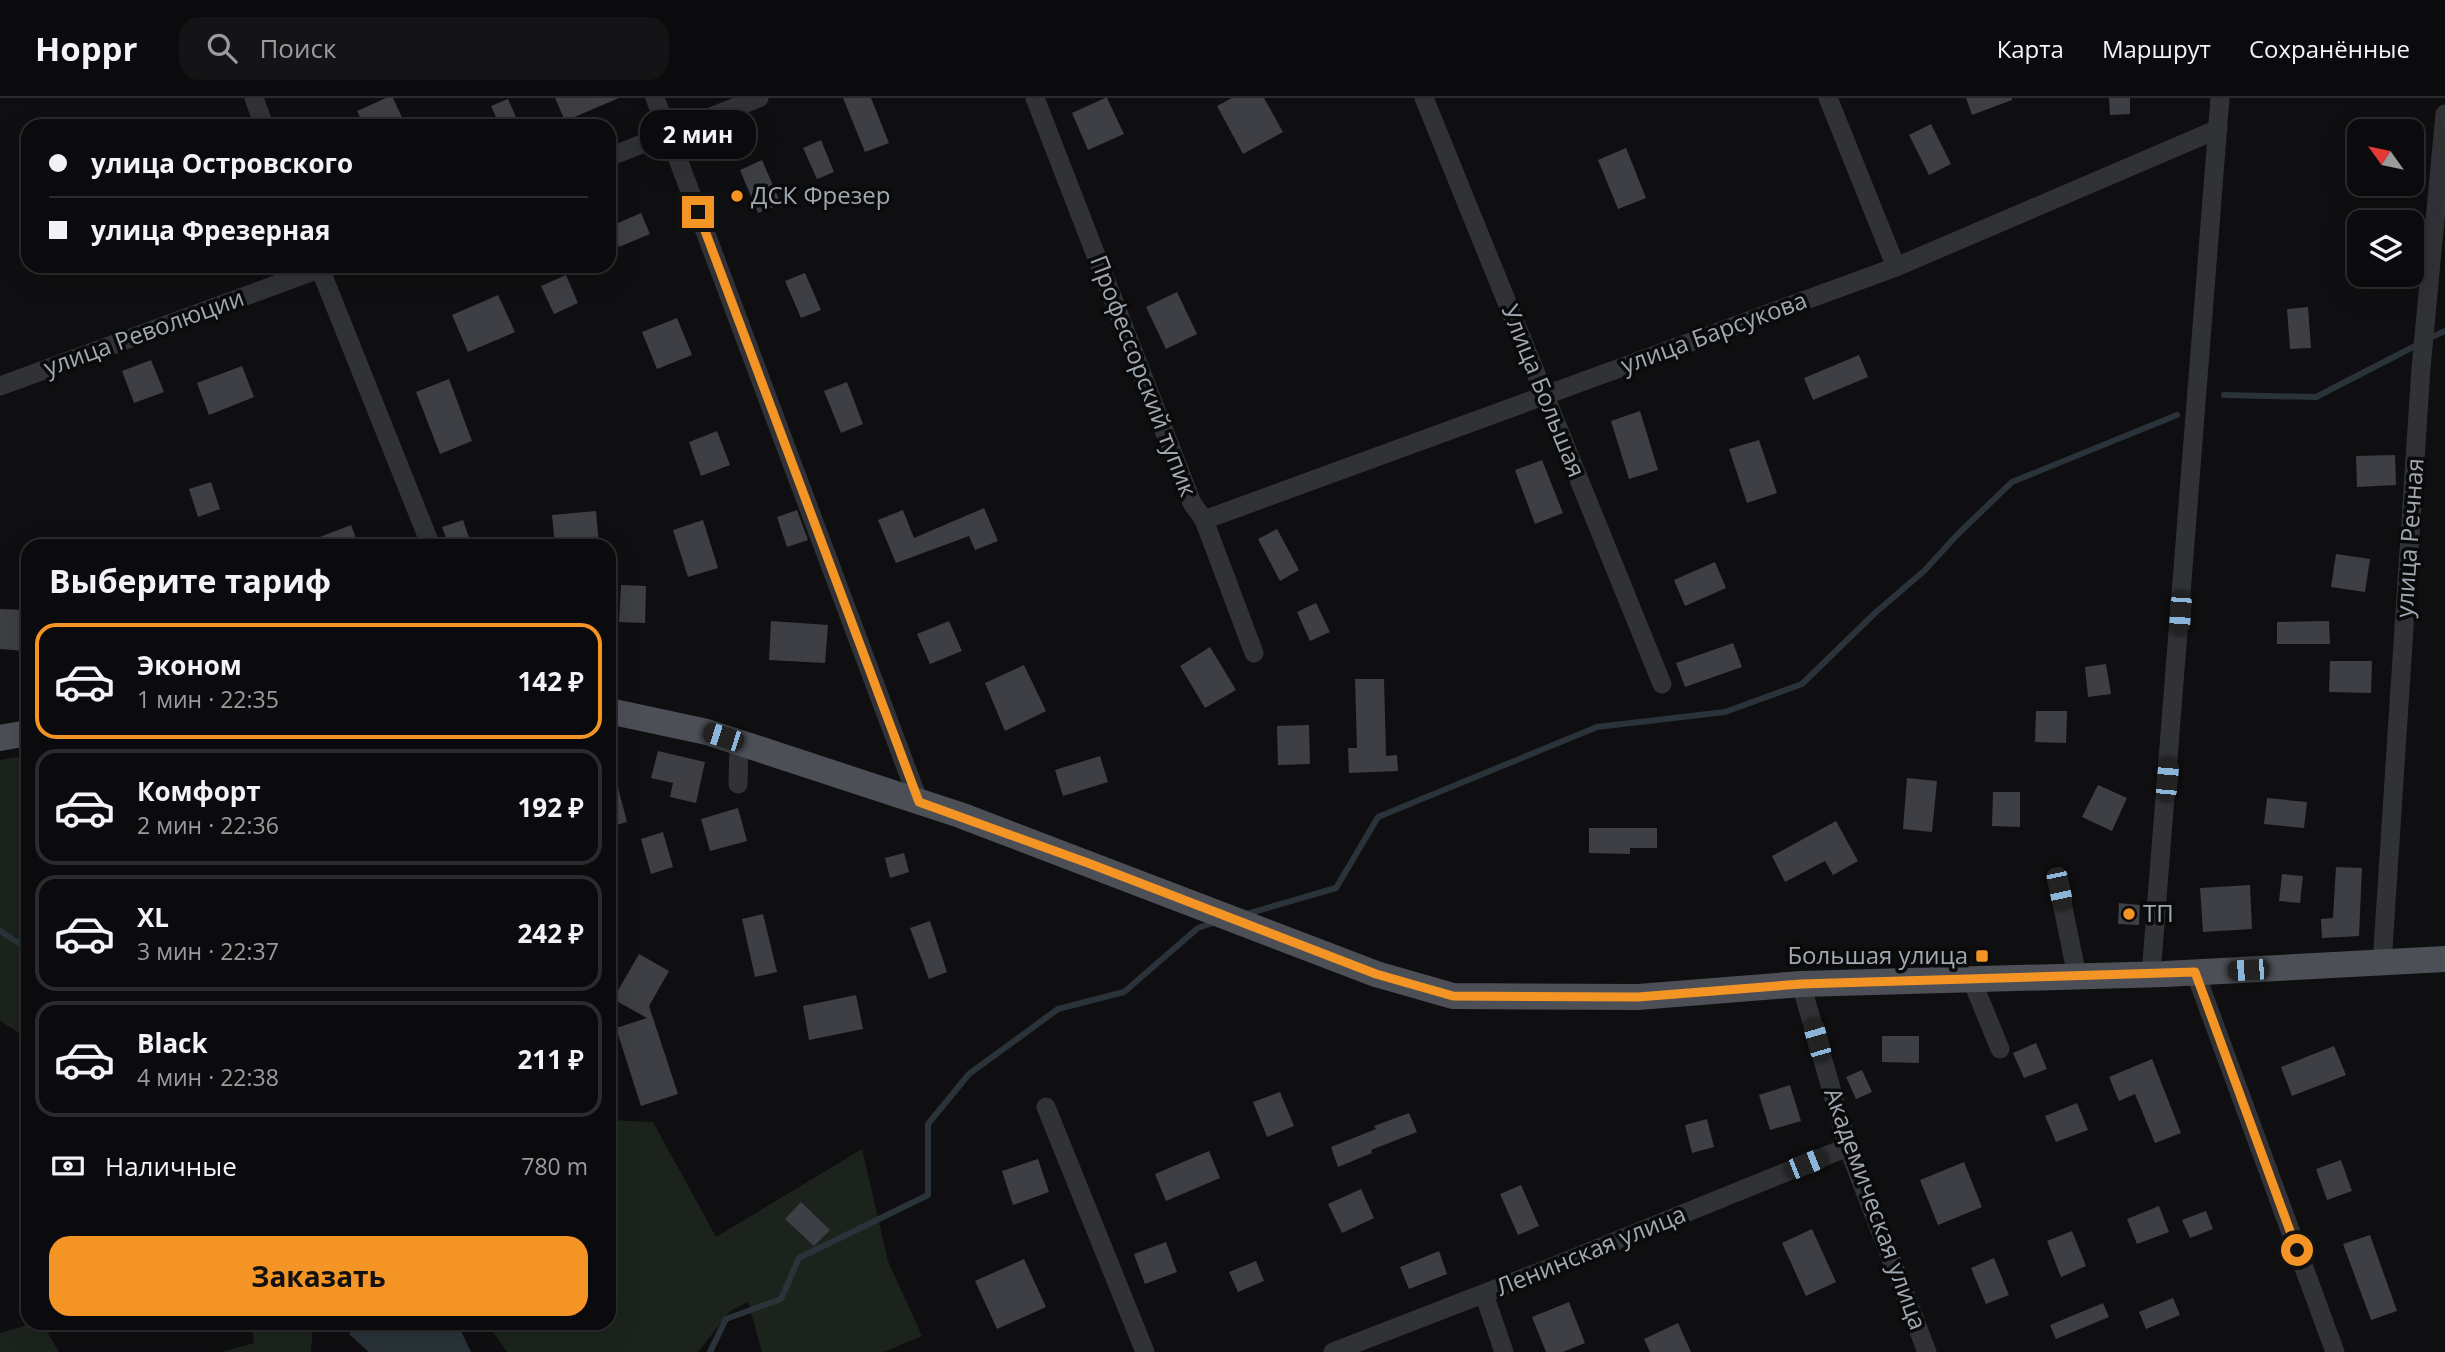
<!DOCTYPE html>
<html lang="ru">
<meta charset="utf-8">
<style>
:root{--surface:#0b0b0d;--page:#141416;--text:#f1f3f6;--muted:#9a9b9d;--line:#2b2b2e;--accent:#f49424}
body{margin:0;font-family:"Open Sans",sans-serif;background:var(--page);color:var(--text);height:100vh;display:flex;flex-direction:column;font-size:26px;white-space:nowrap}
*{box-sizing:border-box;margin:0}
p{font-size:23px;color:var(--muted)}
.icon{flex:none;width:38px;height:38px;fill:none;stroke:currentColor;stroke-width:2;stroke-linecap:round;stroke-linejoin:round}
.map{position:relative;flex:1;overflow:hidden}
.drawer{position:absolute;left:21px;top:441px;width:595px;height:791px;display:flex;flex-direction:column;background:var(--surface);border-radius:21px;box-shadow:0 7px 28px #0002,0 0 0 2px var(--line)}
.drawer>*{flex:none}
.hud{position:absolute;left:21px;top:21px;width:595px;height:154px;border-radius:21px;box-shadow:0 7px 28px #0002,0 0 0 2px var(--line);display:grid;align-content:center;height:154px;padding:0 28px;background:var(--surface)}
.needle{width:46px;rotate:303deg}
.controls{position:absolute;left:2347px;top:21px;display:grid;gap:14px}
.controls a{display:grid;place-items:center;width:77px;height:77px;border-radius:14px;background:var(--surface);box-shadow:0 7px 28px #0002,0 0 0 2px var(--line);font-size:35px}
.end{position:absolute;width:32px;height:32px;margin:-16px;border:9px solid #f49424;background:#111;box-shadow:0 0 0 4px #111}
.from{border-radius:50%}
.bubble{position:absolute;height:49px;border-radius:21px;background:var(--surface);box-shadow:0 7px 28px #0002,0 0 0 2px var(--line);font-size:23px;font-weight:700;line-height:49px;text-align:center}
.car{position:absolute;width:21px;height:42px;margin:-21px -10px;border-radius:9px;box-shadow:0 0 5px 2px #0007;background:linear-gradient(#222 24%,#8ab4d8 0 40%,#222 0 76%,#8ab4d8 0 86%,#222 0)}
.hud b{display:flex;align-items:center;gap:24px;height:66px;font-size:26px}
.hud b+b{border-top:2px solid var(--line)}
.hud i{width:18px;height:18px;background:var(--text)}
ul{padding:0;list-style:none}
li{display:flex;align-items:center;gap:21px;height:116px;margin:0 14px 10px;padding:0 14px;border:4px solid var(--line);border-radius:21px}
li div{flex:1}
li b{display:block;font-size:26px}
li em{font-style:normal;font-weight:700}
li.current{border-color:var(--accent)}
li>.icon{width:63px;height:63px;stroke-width:1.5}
h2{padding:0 28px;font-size:32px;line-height:84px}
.pay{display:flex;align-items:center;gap:18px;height:77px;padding:0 28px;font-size:26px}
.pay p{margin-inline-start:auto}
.button{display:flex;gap:14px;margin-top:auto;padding:14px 28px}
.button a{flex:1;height:80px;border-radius:21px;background:var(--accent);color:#111;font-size:28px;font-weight:700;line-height:80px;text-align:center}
header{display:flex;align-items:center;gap:42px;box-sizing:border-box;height:98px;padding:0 35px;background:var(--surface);border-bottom:2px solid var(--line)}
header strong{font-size:33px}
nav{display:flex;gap:38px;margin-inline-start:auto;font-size:24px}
.search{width:490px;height:63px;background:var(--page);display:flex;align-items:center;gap:18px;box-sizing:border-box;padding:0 24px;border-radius:21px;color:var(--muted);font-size:26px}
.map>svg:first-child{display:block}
</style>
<header>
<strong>Hoppr</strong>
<div class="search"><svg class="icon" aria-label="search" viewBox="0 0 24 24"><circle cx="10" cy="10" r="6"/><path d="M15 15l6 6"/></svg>Поиск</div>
<nav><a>Карта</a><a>Маршрут</a><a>Сохранённые</a></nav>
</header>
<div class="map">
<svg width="2445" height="1254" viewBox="0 0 2445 1254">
<rect width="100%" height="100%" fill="#0f0f11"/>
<!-- green -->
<g fill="#1c231c">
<polygon points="28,657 28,965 21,936 0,923 0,662"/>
<polygon points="609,1022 653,1024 716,1139 862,1051 888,1163 922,1238 884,1254 762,1254 748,1204 730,1213 698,1254 507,1254 487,1225 609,1225"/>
<polygon points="34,1225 42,1225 59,1254 0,1254 0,1235"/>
<polygon points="251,1225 313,1225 311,1254 222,1254 254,1245"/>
</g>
<!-- water -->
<polygon fill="#293339" points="356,1225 457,1225 471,1254 369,1254 349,1236"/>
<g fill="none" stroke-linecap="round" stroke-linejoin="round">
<!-- stream -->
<g stroke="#293339" stroke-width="6">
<polyline points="2434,238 2445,233"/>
<polyline points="2224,297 2316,299 2415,248"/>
<polyline points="1243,817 1336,790 1378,719 1597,629 1725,614 1802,586 1875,515 1924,473 1957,437 2012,384 2177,317"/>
<polyline points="0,833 28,851"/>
<polyline points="710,1254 726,1221 781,1201 799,1160 928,1097 928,1026 969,976 1058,911 1124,894 1198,830 1216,824"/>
</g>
</g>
<!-- building -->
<g fill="#3e3f44">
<polygon points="386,0 393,0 406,28 364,28 357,13"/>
<polygon points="555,0 619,0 565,23"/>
<polygon points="843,0 871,0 889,45 865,54"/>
<polygon points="1105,0 1107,0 1124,36 1088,52 1072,15"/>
<polygon points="1232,0 1264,0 1283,34 1243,56 1217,8"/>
<polygon points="1966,0 2012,0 2012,2 1972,17"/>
<polygon points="2109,0 2130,0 2130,16 2110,17"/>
<polygon points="508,1 520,28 500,28 491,8"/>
<polygon points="1931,26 1951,66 1929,77 1909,37"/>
<polygon points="821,42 834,74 817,81 803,50"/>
<polygon points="1626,50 1646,100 1618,111 1598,62"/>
<polygon points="762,62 781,106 758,115 740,72"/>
<polygon points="641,115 650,136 619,149 611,128"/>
<polygon points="805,175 821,212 801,220 785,183"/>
<polygon points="566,177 578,205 554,216 541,188"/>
<polygon points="1177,194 1197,236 1166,251 1146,209"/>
<polygon points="498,197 515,234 468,254 452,217"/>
<polygon points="2308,209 2311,250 2290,251 2287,211"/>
<polygon points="677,220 692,257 657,271 642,234"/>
<polygon points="1859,257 1868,279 1813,302 1804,280"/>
<polygon points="151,262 164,294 134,305 122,273"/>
<polygon points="242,268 254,299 209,317 197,285"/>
<polygon points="449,281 472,343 440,356 416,294"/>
<polygon points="847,284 863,326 841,335 824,293"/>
<polygon points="1640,313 1658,372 1629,381 1611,323"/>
<polygon points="717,333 730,367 701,378 689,344"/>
<polygon points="1759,342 1777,395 1747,405 1729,351"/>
<polygon points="2395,357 2396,387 2357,389 2356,358"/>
<polygon points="1542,362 1563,415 1535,426 1515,372"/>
<polygon points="211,384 220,411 198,419 189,391"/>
<polygon points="984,410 998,443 975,452 969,438 896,465 878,422 903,412 914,440"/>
<polygon points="797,412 808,442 787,449 777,419"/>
<polygon points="596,413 599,448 555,448 552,417"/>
<polygon points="463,422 472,448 449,448 442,429"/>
<polygon points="703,422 718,470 688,479 673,432"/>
<polygon points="351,427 359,448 299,448 299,447"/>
<polygon points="1277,431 1299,472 1280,483 1258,441"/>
<polygon points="2336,456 2370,461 2365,494 2331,489"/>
<polygon points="1715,464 1726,490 1685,508 1674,482"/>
<polygon points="621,487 646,488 645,525 619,524"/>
<polygon points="1316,505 1330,534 1310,543 1297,514"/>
<polygon points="0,511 28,512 25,553 0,551"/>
<polygon points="771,523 828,527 825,565 769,562"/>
<polygon points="949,523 962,553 930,566 917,536"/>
<polygon points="2329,523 2330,546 2277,546 2277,524"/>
<polygon points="1733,545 1742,569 1685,589 1676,565"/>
<polygon points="1210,549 1236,592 1205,610 1180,568"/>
<polygon points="2330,563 2372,563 2371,595 2329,594"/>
<polygon points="2106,566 2111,596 2088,599 2085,569"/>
<polygon points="1024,567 1046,613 1005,633 985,585"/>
<polygon points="1355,581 1384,581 1386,658 1397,657 1398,673 1349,675 1348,650 1357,650"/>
<polygon points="2036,613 2067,613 2066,645 2035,644"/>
<polygon points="1309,627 1310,666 1278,667 1277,628"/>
<polygon points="658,653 705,664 696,705 670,699 673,685 651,680"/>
<polygon points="1100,658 1108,684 1063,698 1055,672"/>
<polygon points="614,674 627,724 609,729 609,675"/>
<polygon points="1907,680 1937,683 1932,734 1903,731"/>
<polygon points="2098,687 2127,700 2112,733 2082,719"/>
<polygon points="1993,694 2020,694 2020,729 1992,728"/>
<polygon points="2267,700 2307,704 2304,730 2264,726"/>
<polygon points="738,710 747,743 710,753 701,721"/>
<polygon points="1836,723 1858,763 1833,777 1825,763 1785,784 1772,758"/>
<polygon points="1589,730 1657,730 1657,750 1630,750 1630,756 1589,755"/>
<polygon points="663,734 673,769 651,776 641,741"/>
<polygon points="904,755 909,774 890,780 885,760"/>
<polygon points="2336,769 2362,770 2359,838 2322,840 2321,821 2333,820"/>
<polygon points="2282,776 2303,778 2300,805 2279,803"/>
<polygon points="2250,787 2252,831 2203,834 2200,790"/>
<polygon points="2119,805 2140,807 2139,827 2118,826"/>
<polygon points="763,816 777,874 755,879 742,821"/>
<polygon points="930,823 947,874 929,881 910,830"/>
<polygon points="639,856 669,873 649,908 678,996 641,1008 616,930 647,920 613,901"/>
<polygon points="856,897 863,931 809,942 803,908"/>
<polygon points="1882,938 1919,938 1919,965 1882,964"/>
<polygon points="2036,945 2047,971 2024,980 2013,955"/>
<polygon points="2334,948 2346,977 2292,998 2281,969"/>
<polygon points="2152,961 2181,1035 2155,1045 2135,996 2119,1003 2109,979"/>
<polygon points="1862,972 1872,994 1856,1001 1846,979"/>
<polygon points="1790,987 1801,1023 1770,1032 1759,997"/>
<polygon points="1280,994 1294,1028 1267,1039 1253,1004"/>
<polygon points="2077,1005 2088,1032 2056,1044 2045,1018"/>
<polygon points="1409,1015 1417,1034 1371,1052 1372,1055 1338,1069 1331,1049 1376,1031 1374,1028"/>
<polygon points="1707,1021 1714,1049 1692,1055 1685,1027"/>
<polygon points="1209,1053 1220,1080 1166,1103 1155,1076"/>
<polygon points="1038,1061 1049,1094 1013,1107 1002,1073"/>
<polygon points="2341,1062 2352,1093 2327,1102 2316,1071"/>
<polygon points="1964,1064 1982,1109 1938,1127 1920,1082"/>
<polygon points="1521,1087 1539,1128 1518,1137 1500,1096"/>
<polygon points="1361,1091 1374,1120 1342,1135 1328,1106"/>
<polygon points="801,1104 830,1132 814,1148 785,1121"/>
<polygon points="2159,1108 2169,1134 2137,1146 2127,1121"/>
<polygon points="2206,1113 2213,1131 2190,1140 2182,1122"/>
<polygon points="1812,1131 1836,1184 1806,1198 1782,1145"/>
<polygon points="2072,1133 2086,1168 2061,1179 2047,1143"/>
<polygon points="2370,1137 2397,1213 2371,1222 2343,1146"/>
<polygon points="1166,1144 1177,1174 1145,1186 1134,1156"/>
<polygon points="1439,1153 1447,1176 1409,1191 1400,1169"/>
<polygon points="1994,1160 2009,1197 1986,1206 1971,1170"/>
<polygon points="1024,1161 1046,1209 997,1231 975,1183"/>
<polygon points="1256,1163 1264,1183 1238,1194 1229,1174"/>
<polygon points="2173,1200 2180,1217 2146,1231 2139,1214"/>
<polygon points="1569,1204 1585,1245 1563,1254 1546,1254 1532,1219"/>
<polygon points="2103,1205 2109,1219 2056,1241 2050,1227"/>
<polygon points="1678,1225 1691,1254 1650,1254 1644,1241"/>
</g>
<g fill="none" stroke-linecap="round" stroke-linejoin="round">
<!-- minor -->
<g stroke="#303235" stroke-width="19">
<polyline points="254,0 264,28"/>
<polyline points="655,0 919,704"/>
<polyline points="1035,0 1192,405 1204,422 1254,555"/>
<polyline points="1424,0 1662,586"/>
<polyline points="1828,0 1896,169"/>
<polyline points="609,59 759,0"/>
<polyline points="319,168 431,448"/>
<polyline points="0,288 327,168"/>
<polyline points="1204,422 1896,169 2218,31"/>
<polyline points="738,686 739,644"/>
<polyline points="2059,790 2077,878"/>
<polyline points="2382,866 2421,270 2445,16"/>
<polyline points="2195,874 2335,1254"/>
<polyline points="2151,877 2220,0"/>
<polyline points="1971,880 2000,951"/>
<polyline points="1801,886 1848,1049 1927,1254"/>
<polyline points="1046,1009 1145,1254"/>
<polyline points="1484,1196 1504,1254"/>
<polyline points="1333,1254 1542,1173 1848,1049"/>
</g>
<!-- major -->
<g stroke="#4c4f55" stroke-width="26">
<polyline points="609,613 707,634 960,717 1376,876 1453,898 1638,899 1801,886 2165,876 2445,861"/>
<polyline points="0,640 28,635"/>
</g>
</g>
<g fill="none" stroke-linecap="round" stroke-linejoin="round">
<!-- route -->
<polyline stroke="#f49424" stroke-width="9" points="698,114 919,704 1088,765 1376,876 1453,898 1638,899 1801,886 2195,874 2297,1152"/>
</g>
<!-- markers -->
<g fill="#f49424" stroke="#0a0a0b" stroke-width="2.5">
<circle cx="737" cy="98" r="7"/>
<circle cx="2129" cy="816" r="7"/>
<rect x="1975" y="851" width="14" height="14" rx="3.5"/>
</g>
<g text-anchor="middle" stroke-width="7" stroke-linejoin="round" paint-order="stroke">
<!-- poi labels -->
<g font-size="24" fill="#a0a8b2" stroke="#0a0a0b" text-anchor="start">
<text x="751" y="106">ДСК Фрезер</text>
<text x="2143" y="824">ТП</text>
<text x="1968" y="866" text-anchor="end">Большая улица</text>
</g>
<!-- street labels -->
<g font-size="24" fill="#a0a8b2" stroke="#0a0a0b">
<text transform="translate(144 235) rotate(-20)" y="8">улица Революции</text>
<text transform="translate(1714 235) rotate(-20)" y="8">улица Барсукова</text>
<text transform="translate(1143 278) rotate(69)" y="8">Профессорский тупик</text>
<text transform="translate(1543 293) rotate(68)" y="8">Улица Большая</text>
<text transform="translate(2410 440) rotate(-86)" y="8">улица Речная</text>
<text transform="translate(1875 1111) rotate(70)" y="8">Академическая улица</text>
<text transform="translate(1591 1153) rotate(-22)" y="8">Ленинская улица</text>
</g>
</g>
</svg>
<div class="controls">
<a><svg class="needle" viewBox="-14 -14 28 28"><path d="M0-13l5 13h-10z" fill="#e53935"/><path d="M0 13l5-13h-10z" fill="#9a9b9d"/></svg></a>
<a><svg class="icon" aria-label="layers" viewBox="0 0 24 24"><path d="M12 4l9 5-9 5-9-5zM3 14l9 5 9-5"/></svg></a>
</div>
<i class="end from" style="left:2297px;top:1152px"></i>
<i class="end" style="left:698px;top:114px"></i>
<div class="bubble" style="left:640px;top:12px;width:116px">2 мин</div>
<i class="car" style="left:2180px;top:515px;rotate:184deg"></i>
<i class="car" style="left:723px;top:639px;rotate:288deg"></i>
<i class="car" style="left:2167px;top:681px;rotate:5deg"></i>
<i class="car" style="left:2059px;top:790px;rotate:168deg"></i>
<i class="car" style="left:2248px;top:872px;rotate:267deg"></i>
<i class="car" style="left:1817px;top:942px;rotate:344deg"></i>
<i class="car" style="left:1806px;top:1066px;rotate:68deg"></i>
<div class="hud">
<b><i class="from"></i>улица Островского</b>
<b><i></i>улица Фрезерная</b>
</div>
<section class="drawer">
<h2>Выберите тариф</h2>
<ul>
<li class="current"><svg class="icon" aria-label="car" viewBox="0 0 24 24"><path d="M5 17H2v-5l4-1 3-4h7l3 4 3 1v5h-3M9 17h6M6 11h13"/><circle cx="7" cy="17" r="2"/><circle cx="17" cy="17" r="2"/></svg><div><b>Эконом</b><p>1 мин · 22:35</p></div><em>142 ₽</em></li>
<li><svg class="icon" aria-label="car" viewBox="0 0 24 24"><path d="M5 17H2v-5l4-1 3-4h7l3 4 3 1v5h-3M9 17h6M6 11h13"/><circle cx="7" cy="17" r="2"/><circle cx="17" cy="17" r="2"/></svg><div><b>Комфорт</b><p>2 мин · 22:36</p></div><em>192 ₽</em></li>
<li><svg class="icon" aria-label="car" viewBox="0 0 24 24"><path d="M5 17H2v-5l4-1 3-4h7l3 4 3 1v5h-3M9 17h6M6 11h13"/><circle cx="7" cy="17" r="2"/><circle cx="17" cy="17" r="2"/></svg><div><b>XL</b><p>3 мин · 22:37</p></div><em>242 ₽</em></li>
<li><svg class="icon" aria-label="car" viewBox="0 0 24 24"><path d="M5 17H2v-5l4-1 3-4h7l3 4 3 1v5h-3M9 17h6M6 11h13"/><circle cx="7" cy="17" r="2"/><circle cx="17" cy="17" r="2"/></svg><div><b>Black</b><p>4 мин · 22:38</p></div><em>211 ₽</em></li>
</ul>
<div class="pay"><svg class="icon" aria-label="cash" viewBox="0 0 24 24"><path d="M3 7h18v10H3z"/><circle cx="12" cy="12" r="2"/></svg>Наличные<p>780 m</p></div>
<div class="button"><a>Заказать</a></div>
</section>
</div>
